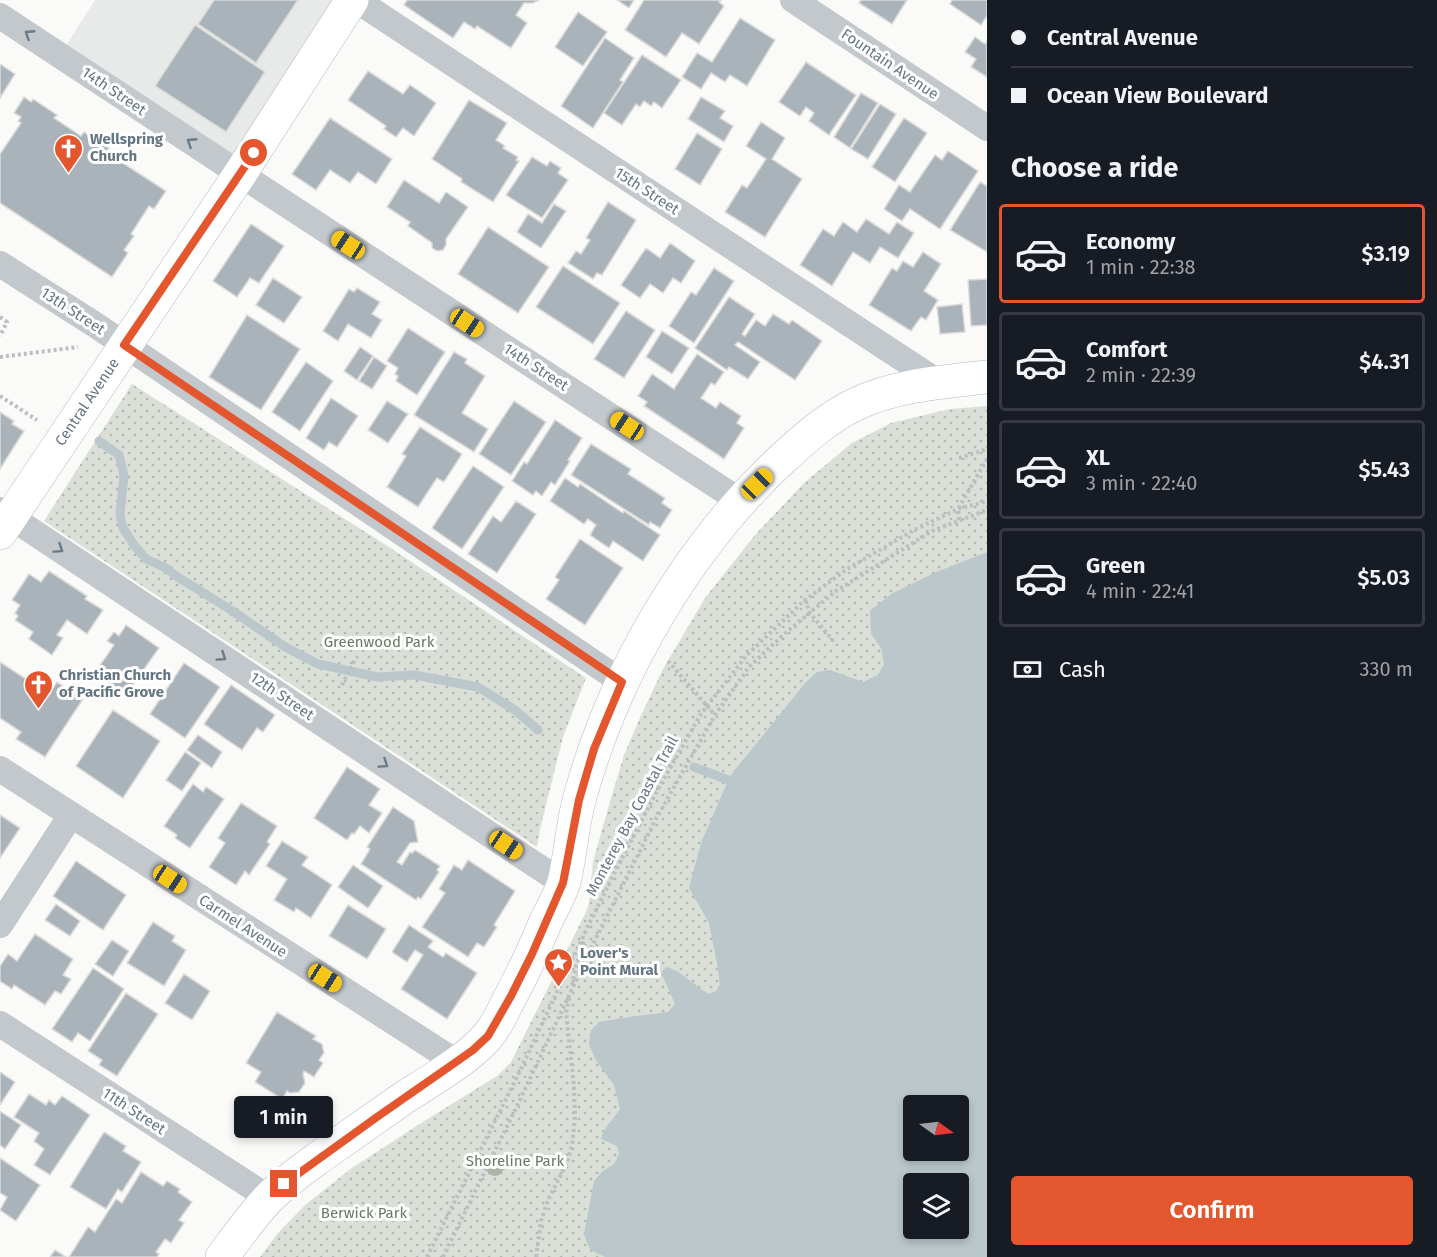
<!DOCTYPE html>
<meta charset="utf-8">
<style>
:root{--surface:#171b24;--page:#20242c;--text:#f1f3f6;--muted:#9ea1a6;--line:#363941;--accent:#e4572e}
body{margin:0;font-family:"Fira Sans",sans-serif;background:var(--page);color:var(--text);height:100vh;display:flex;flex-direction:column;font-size:22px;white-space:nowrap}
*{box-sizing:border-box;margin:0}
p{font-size:20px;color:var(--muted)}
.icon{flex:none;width:33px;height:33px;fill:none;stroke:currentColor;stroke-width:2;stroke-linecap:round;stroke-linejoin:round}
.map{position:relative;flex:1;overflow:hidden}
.side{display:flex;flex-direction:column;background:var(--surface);width:450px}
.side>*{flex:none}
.banner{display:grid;align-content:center;height:132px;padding:0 24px;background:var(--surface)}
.needle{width:39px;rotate:104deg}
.controls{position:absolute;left:903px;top:1095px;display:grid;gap:12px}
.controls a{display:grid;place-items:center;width:66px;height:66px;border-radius:6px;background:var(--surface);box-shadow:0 3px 9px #0003;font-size:30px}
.end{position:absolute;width:27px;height:27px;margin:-14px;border:8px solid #e4572e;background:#fff;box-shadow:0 0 0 3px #fff}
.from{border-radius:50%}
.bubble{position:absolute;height:42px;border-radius:6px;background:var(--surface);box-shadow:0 3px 9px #0003;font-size:20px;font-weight:600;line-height:42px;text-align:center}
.car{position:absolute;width:18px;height:36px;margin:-18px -9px;border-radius:8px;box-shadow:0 0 4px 2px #0007;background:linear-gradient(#f5c518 24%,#345 0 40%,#f5c518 0 76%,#345 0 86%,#f5c518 0)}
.banner b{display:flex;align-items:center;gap:21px;height:57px;font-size:22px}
.banner b+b{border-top:2px solid var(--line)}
.banner i{width:15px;height:15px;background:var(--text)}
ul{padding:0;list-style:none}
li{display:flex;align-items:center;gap:18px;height:99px;margin:0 12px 9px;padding:0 12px;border:3px solid var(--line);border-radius:6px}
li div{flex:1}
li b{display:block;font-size:22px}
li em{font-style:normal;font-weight:600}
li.selected{border-color:var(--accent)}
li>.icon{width:54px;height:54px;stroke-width:1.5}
h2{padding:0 24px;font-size:27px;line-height:72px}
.pay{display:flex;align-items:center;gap:15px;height:66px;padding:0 24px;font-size:22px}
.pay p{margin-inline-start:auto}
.button{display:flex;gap:12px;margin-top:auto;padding:12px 24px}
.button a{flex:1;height:69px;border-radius:6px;background:var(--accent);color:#fff;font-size:24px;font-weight:600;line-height:69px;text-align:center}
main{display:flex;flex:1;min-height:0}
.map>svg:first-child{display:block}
</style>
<main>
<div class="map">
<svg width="987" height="1257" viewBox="0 0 987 1257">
<defs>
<pattern id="park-dots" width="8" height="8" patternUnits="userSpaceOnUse" patternTransform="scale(1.5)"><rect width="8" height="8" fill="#dadfd7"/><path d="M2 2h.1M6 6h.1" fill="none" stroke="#b4b9b4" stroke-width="1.8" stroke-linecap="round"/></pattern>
</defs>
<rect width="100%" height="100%" fill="#fafaf8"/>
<!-- built -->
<polygon fill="#e8e9e9" points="95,0 352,0 240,174 60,55"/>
<!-- park -->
<g fill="url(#park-dots)" fill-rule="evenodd">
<polygon points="132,384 389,547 586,678 563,737 540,829 537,847 44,521"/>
<path d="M987,406V1257H260L278,1233L305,1205L352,1168L426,1120L497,1076L511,1062L586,912L589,903L593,862L605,819L624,755L639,720L663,669L705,598L755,535L804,483L852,443L891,423L950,409ZM914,1106H958V1150H914ZM914,1184H958V1228H914Z"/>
</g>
<!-- water -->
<path fill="#bbc7cb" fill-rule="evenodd" d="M987,552V1257H605L590,1250L584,1234L594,1181L603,1171L614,1164L619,1154L617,1146L601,1139L603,1132L620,1109L614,1085L595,1059L589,1044L591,1030L599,1022L622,1018L668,1012L675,1004L661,972L666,967L677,971L708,994L716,991L720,984L717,963L709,923L689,888L701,843L730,776L806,682L817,672L830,670L863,682L878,675L884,664L881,648L871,634L870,611L891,594L934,573ZM914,1106H958V1150H914ZM914,1184H958V1228H914Z"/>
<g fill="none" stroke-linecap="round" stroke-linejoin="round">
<!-- stream -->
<g stroke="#bbc7cb" stroke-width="9">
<polyline points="99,441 119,455 124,476 120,513 121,520 123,528 134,545 146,559 166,568 176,576 231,610 287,648 318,664 377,677 414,675 478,687 515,710 538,730"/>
<polyline points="694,767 728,780"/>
</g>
</g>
<!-- building -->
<g fill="#aab3b9" stroke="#dcdcda" stroke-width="1.5">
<polygon points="214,0 298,0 256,63 198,24"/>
<polygon points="407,0 539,0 533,3 524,3 516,15 527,23 511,48 477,26 475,29 464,22 453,38 404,5"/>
<polygon points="617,0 634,0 629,8"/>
<polygon points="644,0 721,0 719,2 724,6 699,44 682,33 666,57 625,30"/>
<polygon points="861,0 907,0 892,24 859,3"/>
<polygon points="952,0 987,0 987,16 981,25 950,4"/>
<polygon points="578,12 607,32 583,66 555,47"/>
<polygon points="740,18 775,40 747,86 730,75 725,82 711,73 701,89 682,77 697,53 712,62"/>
<polygon points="195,25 265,72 226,132 155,86"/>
<polygon points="975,37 985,44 987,41 987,77 971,67 976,59 965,52"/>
<polygon points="605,38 634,58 620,80 623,82 593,128 561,106"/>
<polygon points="642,55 681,80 662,108 654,102 651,106 644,101 640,107 636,104 622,125 604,113"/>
<polygon points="806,62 856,95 829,135 809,121 814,113 806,107 800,116 779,102"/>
<polygon points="0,64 15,74 0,98"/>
<polygon points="368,71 403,94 410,85 436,103 414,136 403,128 396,137 384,129 386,126 348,100"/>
<polygon points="861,93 878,103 850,148 834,137"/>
<polygon points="24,97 31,102 33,99 57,115 54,118 81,136 84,132 109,148 106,152 166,191 154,209 149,206 131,234 134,236 124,250 128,253 112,277 0,203 0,154 21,123 18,121 21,117 14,113"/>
<polygon points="701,97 725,111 720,118 733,126 724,142 688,119"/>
<polygon points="469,100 507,123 496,140 505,146 503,148 518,157 516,160 519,161 493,202 461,182 462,179 432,159"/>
<polygon points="880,104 896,114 868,159 851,149"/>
<polygon points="330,118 392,159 376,184 358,172 350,183 330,170 316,190 292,174"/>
<polygon points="904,118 927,133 895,182 872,167"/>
<polygon points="761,122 785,138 772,159 802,179 765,237 725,212 742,185 747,188 766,159 746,146"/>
<polygon points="697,133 722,149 700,185 675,169"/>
<polygon points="948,151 978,171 940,229 910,209 902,221 884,209 899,185 910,192 935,155 942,160"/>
<polygon points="532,157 547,166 550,161 561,168 558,173 568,180 542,218 506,195"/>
<polygon points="404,180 439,203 446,192 468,207 446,239 446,245 443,250 437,251 432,248 432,243 408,226 410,222 387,207"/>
<polygon points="980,182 987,186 987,252 950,230"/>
<polygon points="608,202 636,220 602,275 597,273 593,279 568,263 576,251 581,254 590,240 586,238"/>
<polygon points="554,204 566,211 541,248 517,232 528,214 542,223"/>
<polygon points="866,219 889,234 897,222 914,233 898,258 880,247 870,263 853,252 832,286 800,265 823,229 834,236 843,222 857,232"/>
<polygon points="251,224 284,246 259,283 250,278 237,297 213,281"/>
<polygon points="488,227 549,267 518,313 458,274"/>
<polygon points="670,243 695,261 681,283 673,278 663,293 650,284 640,298 621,285 646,248 660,258"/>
<polygon points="923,252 941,264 924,291 938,300 926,320 921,317 911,331 869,305 892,268 897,271 903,261 913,267"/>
<polygon points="563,266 620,303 593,344 536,307"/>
<polygon points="714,268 734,281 694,343 669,326 691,292 696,295"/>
<polygon points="273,278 302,297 284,323 256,305"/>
<polygon points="987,279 987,325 971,326 968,280"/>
<polygon points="357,288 380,302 372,314 382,320 371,338 348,324 338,341 323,331 349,289 354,292"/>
<polygon points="729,297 755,314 742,334 745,336 756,320 765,326 773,314 789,324 792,320 822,341 795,380 738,342 735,345 760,362 748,379 729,367 727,370 695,348"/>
<polygon points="962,304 965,332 940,334 937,307"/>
<polygon points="626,311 655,330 624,378 594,359"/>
<polygon points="247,315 300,349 261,410 209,377"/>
<polygon points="408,328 445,352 417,395 396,381 398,376 395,374 398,368 387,361"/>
<polygon points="662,331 689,348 672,374 646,357"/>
<polygon points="360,347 373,356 357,380 344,371"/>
<polygon points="454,352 467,359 465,363 485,376 462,413 488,429 474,452 414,415"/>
<polygon points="697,354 724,372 715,385 711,383 701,398 716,408 720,402 741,416 737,423 744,428 724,459 644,406 647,402 638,396 652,374 674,389"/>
<polygon points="374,357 387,366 372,389 359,381"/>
<polygon points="306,362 333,381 300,431 272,412"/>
<polygon points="331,398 358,416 337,447 329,442 324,450 306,438"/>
<polygon points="387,401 408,414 388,443 368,430"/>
<polygon points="514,401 546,422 511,475 479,454"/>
<polygon points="0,412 14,421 12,424 24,431 0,469"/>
<polygon points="555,420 582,438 568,460 570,461 555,485 551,482 542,496 536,491 533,495 512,481 524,462 527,464"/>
<polygon points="420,427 462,454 444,482 437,478 418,507 387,487 406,456 402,454"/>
<polygon points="591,444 631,469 628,474 665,498 662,503 672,510 660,528 650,522 649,525 571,475"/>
<polygon points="473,466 504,487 462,549 432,528"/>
<polygon points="565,478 578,487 580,484 623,513 624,511 660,535 643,561 613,541 609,548 590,535 596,525 588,519 584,524 550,501"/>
<polygon points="516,501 536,514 497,573 468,554 493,516 501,522"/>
<polygon points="580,539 623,568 585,625 546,599 559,580 555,577"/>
<polygon points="49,571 87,596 85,599 103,610 87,634 67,620 57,635 63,638 52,655 29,639 33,632 15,620 18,616 15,613 20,605 12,600 29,574 41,582"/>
<polygon points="126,625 159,648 125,696 94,674 114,645 107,641 114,632 119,636"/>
<polygon points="0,662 49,694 57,682 83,699 45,757 16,739 21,732 0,718"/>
<polygon points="184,663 220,687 185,738 150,714"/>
<polygon points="231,685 275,715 263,732 257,728 242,750 204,724"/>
<polygon points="113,710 160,741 123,798 76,766"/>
<polygon points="198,735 222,752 212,768 187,750"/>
<polygon points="185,752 201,763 182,791 166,780"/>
<polygon points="347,767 380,789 369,805 382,813 369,833 360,826 354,834 352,833 347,840 314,818"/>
<polygon points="193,784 203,792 206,787 224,799 190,848 175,838 177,835 164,826"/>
<polygon points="241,803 277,826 267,842 270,844 249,875 245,871 236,885 209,867 225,843 218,838"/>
<polygon points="393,807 414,821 418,842 410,843 397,862 402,865 410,852 412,853 415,850 440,866 437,870 439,872 421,899 418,897 416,900 361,864 370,849 367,847"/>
<polygon points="0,815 20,828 0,858"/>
<polygon points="282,841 308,857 302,865 332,885 311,918 296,908 294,912 274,900 287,879 266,866"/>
<polygon points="468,860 515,891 494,925 497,927 484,947 477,943 468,957 422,927 445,893 439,889 454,865 462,870"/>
<polygon points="76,861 126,895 103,930 53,896"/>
<polygon points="353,865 383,886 368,908 338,887"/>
<polygon points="56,904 80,921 70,936 45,920"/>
<polygon points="348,905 386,929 367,959 329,936"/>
<polygon points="153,922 175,936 172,941 186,950 164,986 127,963"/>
<polygon points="409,925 433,941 428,947 443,957 446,953 477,973 447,1019 401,989 423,955 415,950 407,962 392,952"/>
<polygon points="35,934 73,959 63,975 71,979 61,994 55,991 45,1005 14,985 12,989 0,981 0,966 8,954 17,961"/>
<polygon points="112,940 129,951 113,976 95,964"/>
<polygon points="93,968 124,989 90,1041 78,1033 72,1042 52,1029"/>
<polygon points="184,974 210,991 192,1020 165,1003"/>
<polygon points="126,993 158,1014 117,1076 99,1065 102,1060 88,1051"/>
<polygon points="277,1012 316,1036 313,1039 322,1044 324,1053 319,1060 323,1063 314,1077 304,1071 303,1074 305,1083 299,1092 290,1093 287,1091 282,1099 255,1082 261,1072 246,1063"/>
<polygon points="0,1072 15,1082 0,1105"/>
<polygon points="29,1094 46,1105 49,1100 55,1105 62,1096 90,1115 50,1175 34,1165 44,1149 34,1141 39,1133 14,1117"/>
<polygon points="0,1111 21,1125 5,1149 0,1145"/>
<polygon points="104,1132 126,1146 123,1151 141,1162 122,1192 118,1189 106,1209 70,1187"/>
<polygon points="0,1158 40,1185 16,1221 0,1210 7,1197 0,1193"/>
<polygon points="141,1172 163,1186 167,1181 180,1189 178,1192 192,1202 179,1220 184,1223 171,1243 165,1239 156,1252 159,1254 157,1257 69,1257 88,1227 95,1232 116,1199 122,1203"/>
<polygon points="55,1250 66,1257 50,1257"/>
</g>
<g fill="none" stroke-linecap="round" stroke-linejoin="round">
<defs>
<g id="secondary">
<polyline points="0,533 240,174 352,0"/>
<path d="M222,1257C237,1237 251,1217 268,1199C284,1182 303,1169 321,1156C348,1137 375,1118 402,1099C428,1082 467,1060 487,1037C495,1028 501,1016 506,1005C521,978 534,950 546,921C552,909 560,895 564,882C571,854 572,824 580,797C614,673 687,548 781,460C803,440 827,418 854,405C895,385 943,382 987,377"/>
</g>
</defs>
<!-- secondary casing -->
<use href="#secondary" stroke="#b3babf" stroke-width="34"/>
<!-- path -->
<g stroke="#bbbfc2" stroke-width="4" stroke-dasharray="3 3" stroke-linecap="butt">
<polyline points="0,317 7,322 0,336"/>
<polyline points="0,357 78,347"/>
<polyline points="0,396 37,420"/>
<polyline points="959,458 987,449"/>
<polyline points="959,520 958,509 987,459"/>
<polyline points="805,600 810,613 834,642"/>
<polyline points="668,661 715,715"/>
<polyline points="342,685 355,659"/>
<polyline points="572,985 575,970 584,940"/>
<polyline points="427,1257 518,1075 589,924 617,868 658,789 701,714 747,655 805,600 847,569 916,529 958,509 987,501"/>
<polyline points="443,1257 517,1106 596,938 656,819 715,715 749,667 783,635 836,591 932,531 987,510"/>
<polyline points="536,1257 541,1221 548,1200 566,1165 572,1146 575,1117 574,1086 566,1012 570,995"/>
</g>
<!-- street -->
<g stroke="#c3c8cc" stroke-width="26">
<polyline points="356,0 938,382"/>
<polyline points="793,0 987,128"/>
<polyline points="0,16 240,174 740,501"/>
<polyline points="0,264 97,326 622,682"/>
<polyline points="0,510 563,883"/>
<polyline points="0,769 456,1062"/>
<polyline points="0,925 71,815"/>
<polyline points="0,1024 269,1198"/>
</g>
<!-- secondary -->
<use href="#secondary" stroke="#fff" stroke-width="33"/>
</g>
<!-- trees -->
<circle fill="#aab4a7" cx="495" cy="1167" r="9"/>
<!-- one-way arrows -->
<defs><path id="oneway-chevron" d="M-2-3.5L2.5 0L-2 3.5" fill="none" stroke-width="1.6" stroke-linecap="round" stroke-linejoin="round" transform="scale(1.5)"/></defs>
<g stroke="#6a7a87">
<use href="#oneway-chevron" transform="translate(29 34) rotate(-147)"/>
<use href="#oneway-chevron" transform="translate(191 142) rotate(-147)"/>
<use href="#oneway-chevron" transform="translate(59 549) rotate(34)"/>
<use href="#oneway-chevron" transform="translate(222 657) rotate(34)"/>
<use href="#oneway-chevron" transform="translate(384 764) rotate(34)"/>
</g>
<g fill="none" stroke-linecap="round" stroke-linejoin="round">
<!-- route -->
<polyline stroke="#e4572e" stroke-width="8" points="254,153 124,345 622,682 594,749 579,800 563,883 532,954 511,996 488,1036 473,1050 456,1062 377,1117 284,1184"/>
</g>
<!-- icons -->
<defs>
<symbol id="church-pin" viewBox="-11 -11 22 30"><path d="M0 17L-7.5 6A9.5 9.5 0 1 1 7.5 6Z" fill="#e4572e" stroke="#fff"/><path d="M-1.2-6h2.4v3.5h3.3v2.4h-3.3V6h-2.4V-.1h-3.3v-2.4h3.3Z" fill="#fff"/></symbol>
<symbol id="sight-pin" viewBox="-11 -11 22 30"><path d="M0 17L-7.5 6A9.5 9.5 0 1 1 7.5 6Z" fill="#e4572e" stroke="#fff"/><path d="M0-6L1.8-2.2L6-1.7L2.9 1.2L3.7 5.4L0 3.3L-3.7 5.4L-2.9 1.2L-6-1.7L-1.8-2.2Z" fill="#fff"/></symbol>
</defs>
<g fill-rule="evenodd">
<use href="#church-pin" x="52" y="132" width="33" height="45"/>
<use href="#church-pin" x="22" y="668" width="33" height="45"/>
<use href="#sight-pin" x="542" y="946" width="33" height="45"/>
</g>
<g text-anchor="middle" stroke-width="6" stroke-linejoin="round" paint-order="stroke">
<!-- street labels -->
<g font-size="15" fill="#657683" stroke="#fff">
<text transform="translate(890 64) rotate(34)" y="5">Fountain Avenue</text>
<text transform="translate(114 91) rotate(34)" y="5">14th Street</text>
<text transform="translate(647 191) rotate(33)" y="5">15th Street</text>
<text transform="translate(73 311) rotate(33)" y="5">13th Street</text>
<text transform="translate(536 367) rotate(33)" y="5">14th Street</text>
<text transform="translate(87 402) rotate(-56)" y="5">Central Avenue</text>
<text transform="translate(282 696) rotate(34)" y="5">12th Street</text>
<text transform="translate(632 816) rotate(-62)" y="5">Monterey Bay Coastal Trail</text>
<text transform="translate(243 926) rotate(33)" y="5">Carmel Avenue</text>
<text transform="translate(134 1111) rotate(33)" y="5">11th Street</text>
</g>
<!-- poi labels -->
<g font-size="15" font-weight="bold" fill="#657683" stroke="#fff" text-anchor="start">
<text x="90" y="144">Wellspring<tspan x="90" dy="17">Church</tspan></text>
<text x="59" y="680">Christian Church<tspan x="59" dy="17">of Pacific Grove</tspan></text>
<text x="580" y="958">Lover's<tspan x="580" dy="17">Point Mural</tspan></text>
</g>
<!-- park labels -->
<g font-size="15" fill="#687a64" stroke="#fff">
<text x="379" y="647">Greenwood Park</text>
<text x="515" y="1166">Shoreline Park</text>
<text x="364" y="1218">Berwick Park</text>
</g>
</g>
</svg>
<div class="controls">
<a><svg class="needle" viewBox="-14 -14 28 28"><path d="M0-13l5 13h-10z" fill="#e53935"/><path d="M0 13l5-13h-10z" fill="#9ea1a6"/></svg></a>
<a><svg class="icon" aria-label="layers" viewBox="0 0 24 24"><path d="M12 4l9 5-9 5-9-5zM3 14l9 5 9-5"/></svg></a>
</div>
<i class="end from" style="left:254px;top:153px"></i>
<i class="end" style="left:284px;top:1184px"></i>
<div class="bubble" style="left:234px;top:1096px;width:99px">1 min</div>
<i class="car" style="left:348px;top:245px;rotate:303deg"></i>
<i class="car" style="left:467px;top:323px;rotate:123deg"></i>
<i class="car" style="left:627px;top:426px;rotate:303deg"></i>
<i class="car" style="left:757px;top:484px;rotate:45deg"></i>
<i class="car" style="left:506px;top:845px;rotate:124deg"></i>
<i class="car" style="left:170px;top:879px;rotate:123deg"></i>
<i class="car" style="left:325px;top:978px;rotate:122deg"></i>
</div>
<section class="side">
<div class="banner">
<b><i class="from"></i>Central Avenue</b>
<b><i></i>Ocean View Boulevard</b>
</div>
<h2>Choose a ride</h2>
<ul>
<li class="selected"><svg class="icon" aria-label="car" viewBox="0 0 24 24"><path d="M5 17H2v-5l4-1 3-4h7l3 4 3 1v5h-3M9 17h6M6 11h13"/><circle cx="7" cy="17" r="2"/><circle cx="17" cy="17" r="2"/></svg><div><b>Economy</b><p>1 min · 22:38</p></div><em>$3.19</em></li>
<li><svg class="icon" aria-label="car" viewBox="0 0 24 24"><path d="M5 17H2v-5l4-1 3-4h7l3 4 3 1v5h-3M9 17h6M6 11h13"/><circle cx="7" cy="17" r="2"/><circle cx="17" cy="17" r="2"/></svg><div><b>Comfort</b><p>2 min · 22:39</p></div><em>$4.31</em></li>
<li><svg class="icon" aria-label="car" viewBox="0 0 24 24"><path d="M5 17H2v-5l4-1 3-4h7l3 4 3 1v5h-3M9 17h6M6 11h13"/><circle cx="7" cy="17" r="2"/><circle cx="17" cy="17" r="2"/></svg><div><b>XL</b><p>3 min · 22:40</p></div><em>$5.43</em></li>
<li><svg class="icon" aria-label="car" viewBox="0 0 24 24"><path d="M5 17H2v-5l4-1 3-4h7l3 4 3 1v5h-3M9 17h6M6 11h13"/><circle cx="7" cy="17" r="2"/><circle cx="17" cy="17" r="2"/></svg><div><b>Green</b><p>4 min · 22:41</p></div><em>$5.03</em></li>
</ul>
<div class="pay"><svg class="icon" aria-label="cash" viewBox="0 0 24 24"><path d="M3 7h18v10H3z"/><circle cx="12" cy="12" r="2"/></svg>Cash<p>330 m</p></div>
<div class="button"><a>Confirm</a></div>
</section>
</main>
